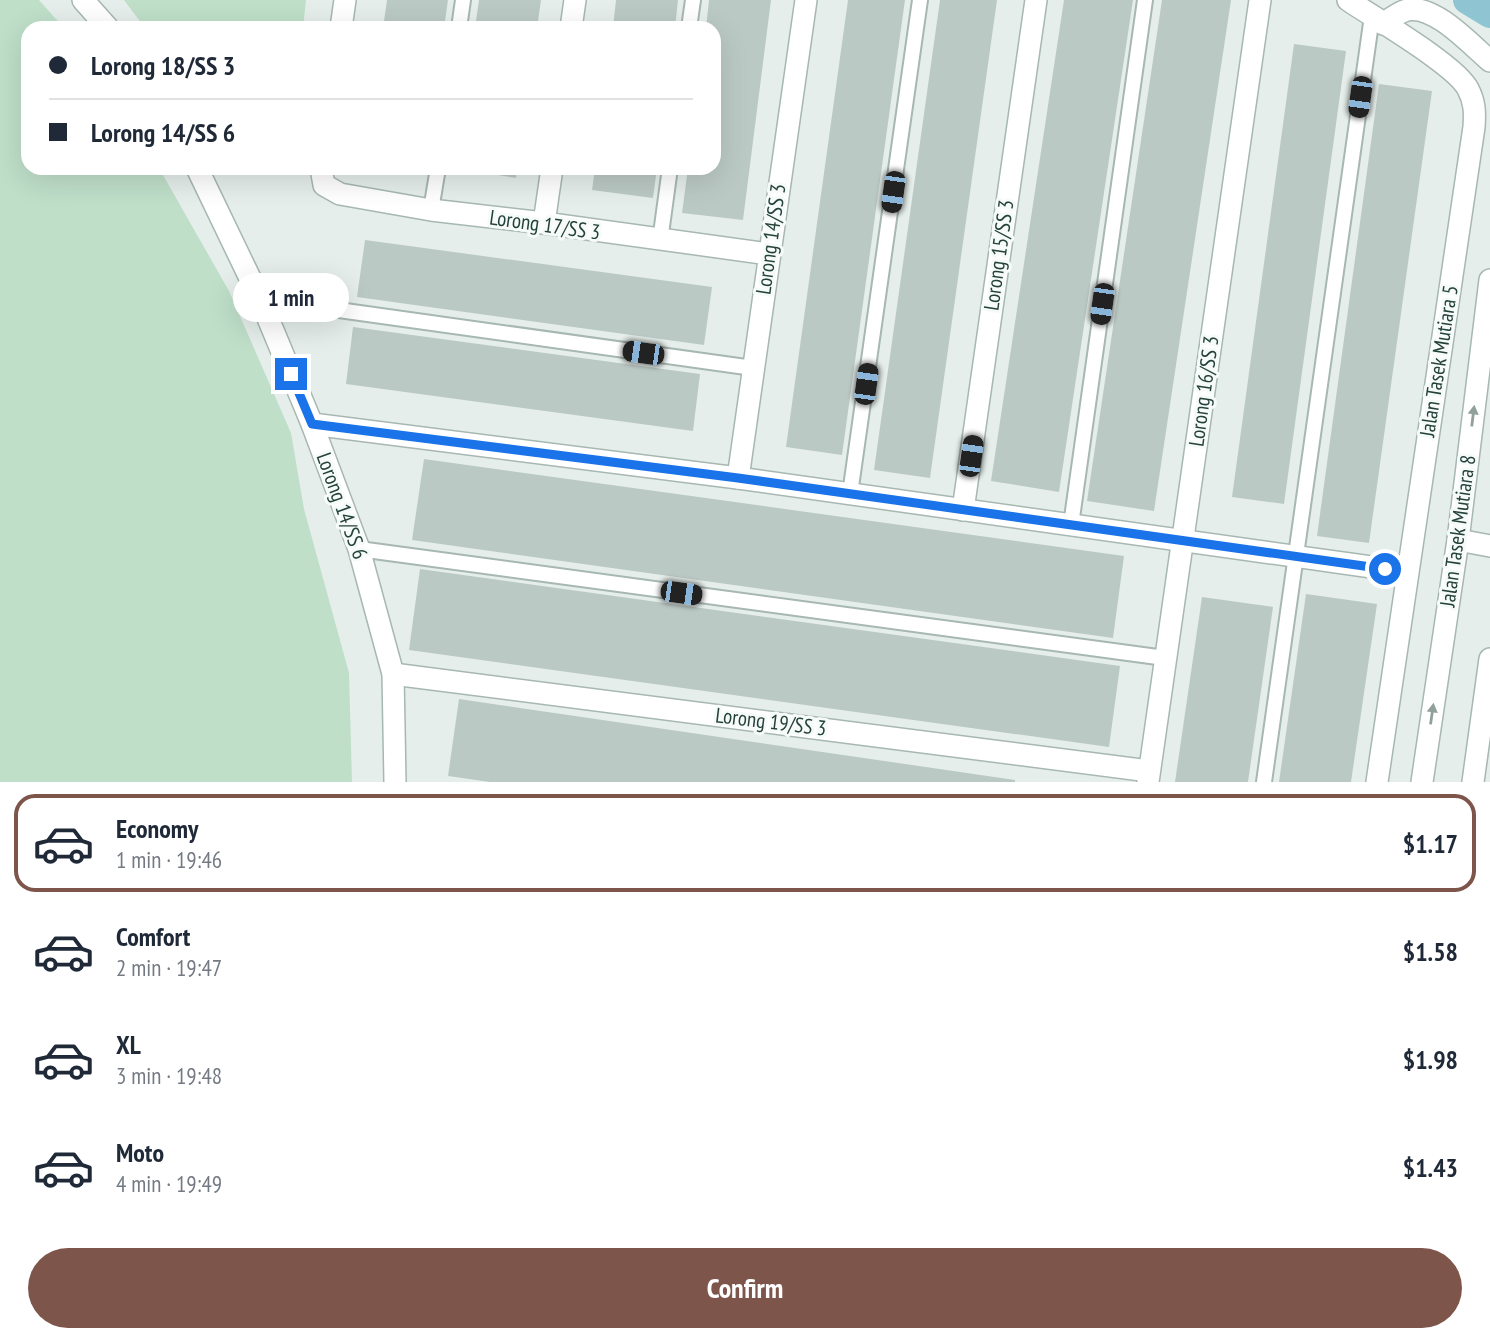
<!DOCTYPE html>
<meta charset="utf-8">
<style>
:root{--surface:#fff;--page:#f6f6f7;--text:#1f2937;--muted:#747a83;--line:#e0e1e3;--accent:#7d554a}
body{margin:0;font-family:"PT Sans Narrow",sans-serif;background:var(--page);color:var(--text);height:100vh;display:flex;flex-direction:column;font-size:26px;white-space:nowrap}
*{box-sizing:border-box;margin:0}
p{font-size:23px;color:var(--muted)}
.icon{flex:none;width:38px;height:38px;fill:none;stroke:currentColor;stroke-width:2;stroke-linecap:round;stroke-linejoin:round}
.map{position:relative;height:782px;overflow:hidden}
.drawer{display:flex;flex-direction:column;background:var(--surface);flex:1}
.drawer>*{flex:none}
.top-card{position:absolute;left:21px;top:21px;width:700px;height:154px;border-radius:21px;box-shadow:0 7px 28px #0002;display:grid;align-content:center;height:154px;padding:0 28px;background:var(--surface)}
.end{position:absolute;width:32px;height:32px;margin:-16px;border:9px solid #1a73e8;background:#fff;box-shadow:0 0 0 4px #fff}
.from{border-radius:50%}
.bubble{position:absolute;height:49px;border-radius:24px;background:var(--surface);box-shadow:0 7px 28px #0002;font-size:23px;font-weight:800;line-height:49px;text-align:center}
.car{position:absolute;width:21px;height:42px;margin:-21px -10px;border-radius:9px;box-shadow:0 0 5px 2px #0007;background:linear-gradient(#222 24%,#8ab4d8 0 40%,#222 0 76%,#8ab4d8 0 86%,#222 0)}
.top-card b{display:flex;align-items:center;gap:24px;height:66px;font-size:26px}
.top-card b+b{border-top:2px solid var(--line)}
.top-card i{width:18px;height:18px;background:var(--text)}
ul{padding:12px 0 0;list-style:none}
li{display:flex;align-items:center;gap:21px;height:98px;margin:0 14px 10px;padding:0 14px;border:4px solid transparent;border-radius:21px}
li div{flex:1}
li b{display:block;font-size:26px}
li em{font-style:normal;font-weight:800}
li.selected{border-color:var(--accent)}
li>.icon{width:63px;height:63px;stroke-width:1.5}
.action{display:flex;gap:14px;margin-top:auto;padding:14px 28px}
.action a{flex:1;height:80px;border-radius:42px;background:var(--accent);color:#fff;font-size:28px;font-weight:800;line-height:80px;text-align:center}
.map>svg:first-child{display:block}
</style>
<div class="map">
<svg width="1490" height="782" viewBox="0 0 1490 782">
<rect width="100%" height="100%" fill="#e5eeeb"/>
<!-- green -->
<g fill="#bfdfc9">
<polygon points="0,0 39,0 64,28 28,28 28,168 159,168 229,291 291,433 304,509 349,673 352,782 0,782"/>
<polygon points="124,0 306,0 303,28 145,28"/>
</g>
<g fill="none" stroke-linecap="round" stroke-linejoin="round">
<!-- canal -->
<polyline stroke="#8fc5d2" stroke-width="28" points="1467,0 1490,14"/>
</g>
<!-- building -->
<g fill="#bbc9c4">
<polygon points="387,0 448,0 444,28 383,28"/>
<polygon points="479,0 541,0 537,28 475,28"/>
<polygon points="616,0 678,0 675,28 613,28"/>
<polygon points="709,0 771,0 743,220 682,213 688,168 714,168 714,28 706,28"/>
<polygon points="848,0 905,0 842,455 786,447"/>
<polygon points="940,0 997,0 930,478 874,470"/>
<polygon points="1064,0 1133,0 1059,492 991,481"/>
<polygon points="1162,0 1231,0 1154,511 1087,501"/>
<polygon points="1294,44 1346,51 1284,504 1232,497"/>
<polygon points="1379,84 1432,91 1369,543 1317,536"/>
<polygon points="457,168 517,168 516,178"/>
<polygon points="595,168 657,168 653,198 592,190"/>
<polygon points="365,240 712,287 704,345 357,297"/>
<polygon points="353,327 700,374 693,431 346,384"/>
<polygon points="424,459 1124,556 1113,638 412,540"/>
<polygon points="420,569 1120,666 1109,747 409,650"/>
<polygon points="1306,594 1377,604 1351,782 1279,782"/>
<polygon points="1202,597 1273,607 1248,782 1175,782"/>
<polygon points="459,699 1015,780 1015,782 490,782 448,776"/>
</g>
<g fill="none" stroke-linecap="round" stroke-linejoin="round">
<defs>
<g id="service">
<polyline points="459,28 463,0"/>
<polyline points="689,28 693,0"/>
<polyline points="431,210 438,168"/>
<polyline points="660,241 670,168"/>
<polyline points="260,299 753,368"/>
<polyline points="850,494 920,0"/>
<polyline points="1071,525 1145,0"/>
<polyline points="359,549 1165,658"/>
<polyline points="1264,782 1372,16"/>
</g>
<g id="minor">
<polyline points="83,0 108,28"/>
<path d="M1348,0C1374,18 1456,65 1468,89C1475,102 1475,113 1474,127L1377,782"/>
<path d="M1383,24C1390,19 1399,12 1407,10C1434,4 1470,44 1490,61"/>
<polyline points="341,28 345,0"/>
<polyline points="571,28 575,0"/>
<polyline points="197,168 260,299 312,424 359,549 393,674 395,782"/>
<polyline points="321,168 324,185 340,194 431,210 544,223 769,254"/>
<polyline points="544,223 552,168"/>
<polyline points="312,424 738,478 1407,572"/>
<polyline points="738,478 806,0"/>
<polyline points="963,510 1036,0"/>
<polyline points="1458,540 1490,546"/>
<polyline points="393,674 1149,771"/>
<polyline points="1148,782 1260,0"/>
</g>
<g id="tertiary">
<polyline points="1422,782 1458,540 1490,280"/>
<polyline points="1473,782 1490,659"/>
</g>
</defs>
<!-- service casing -->
<use href="#service" stroke="#a7b7b2" stroke-width="18"/>
<!-- minor casing -->
<use href="#minor" stroke="#a7b7b2" stroke-width="24"/>
<!-- tertiary casing -->
<use href="#tertiary" stroke="#a7b7b2" stroke-width="24"/>
<!-- service -->
<use href="#service" stroke="#fff" stroke-width="14"/>
<!-- minor -->
<use href="#minor" stroke="#fff" stroke-width="21"/>
<!-- tertiary -->
<use href="#tertiary" stroke="#fff" stroke-width="21"/>
</g>
<!-- one-way arrows -->
<defs><path id="oneway-solid" d="M-6-.8H1V-3.2L6.5 0L1 3.2V.8H-6Z" transform="scale(1.75)"/></defs>
<g fill="#92a09c">
<use href="#oneway-solid" transform="translate(1473 416) rotate(-83)"/>
<use href="#oneway-solid" transform="translate(1432 714) rotate(-82)"/>
</g>
<g fill="none" stroke-linecap="round" stroke-linejoin="round">
<!-- route -->
<polyline stroke="#1a73e8" stroke-width="9" points="291,374 312,424 738,478 1385,569"/>
</g>
<g text-anchor="middle" stroke-width="6" stroke-linejoin="round" paint-order="stroke">
<!-- street labels -->
<g font-size="21" fill="#24413a" stroke="#f6fbf9">
<text transform="translate(545 225) rotate(8)" y="7">Lorong 17/SS 3</text>
<text transform="translate(771 239) rotate(-82)" y="7">Lorong 14/SS 3</text>
<text transform="translate(999 255) rotate(-82)" y="7">Lorong 15/SS 3</text>
<text transform="translate(1439 361) rotate(-81)" y="7">Jalan Tasek Mutiara 5</text>
<text transform="translate(1204 391) rotate(-82)" y="7">Lorong 16/SS 3</text>
<text transform="translate(342 506) rotate(70)" y="7">Lorong 14/SS 6</text>
<text transform="translate(1458 531) rotate(-82)" y="7">Jalan Tasek Mutiara 8</text>
<text transform="translate(771 722) rotate(7)" y="7">Lorong 19/SS 3</text>
</g>
</g>
</svg>
<i class="end from" style="left:1385px;top:569px"></i>
<i class="end" style="left:291px;top:374px"></i>
<div class="bubble" style="left:233px;top:273px;width:116px">1 min</div>
<i class="car" style="left:1360px;top:97px;rotate:188deg"></i>
<i class="car" style="left:893px;top:192px;rotate:188deg"></i>
<i class="car" style="left:1102px;top:304px;rotate:188deg"></i>
<i class="car" style="left:643px;top:353px;rotate:278deg"></i>
<i class="car" style="left:866px;top:384px;rotate:8deg"></i>
<i class="car" style="left:971px;top:456px;rotate:8deg"></i>
<i class="car" style="left:681px;top:593px;rotate:98deg"></i>
<div class="top-card">
<b><i class="from"></i>Lorong 18/SS 3</b>
<b><i></i>Lorong 14/SS 6</b>
</div>
</div>
<section class="drawer">
<ul>
<li class="selected"><svg class="icon" aria-label="car" viewBox="0 0 24 24"><path d="M5 17H2v-5l4-1 3-4h7l3 4 3 1v5h-3M9 17h6M6 11h13"/><circle cx="7" cy="17" r="2"/><circle cx="17" cy="17" r="2"/></svg><div><b>Economy</b><p>1 min · 19:46</p></div><em>$1.17</em></li>
<li><svg class="icon" aria-label="car" viewBox="0 0 24 24"><path d="M5 17H2v-5l4-1 3-4h7l3 4 3 1v5h-3M9 17h6M6 11h13"/><circle cx="7" cy="17" r="2"/><circle cx="17" cy="17" r="2"/></svg><div><b>Comfort</b><p>2 min · 19:47</p></div><em>$1.58</em></li>
<li><svg class="icon" aria-label="car" viewBox="0 0 24 24"><path d="M5 17H2v-5l4-1 3-4h7l3 4 3 1v5h-3M9 17h6M6 11h13"/><circle cx="7" cy="17" r="2"/><circle cx="17" cy="17" r="2"/></svg><div><b>XL</b><p>3 min · 19:48</p></div><em>$1.98</em></li>
<li><svg class="icon" aria-label="car" viewBox="0 0 24 24"><path d="M5 17H2v-5l4-1 3-4h7l3 4 3 1v5h-3M9 17h6M6 11h13"/><circle cx="7" cy="17" r="2"/><circle cx="17" cy="17" r="2"/></svg><div><b>Moto</b><p>4 min · 19:49</p></div><em>$1.43</em></li>
</ul>
<div class="action"><a>Confirm</a></div>
</section>
